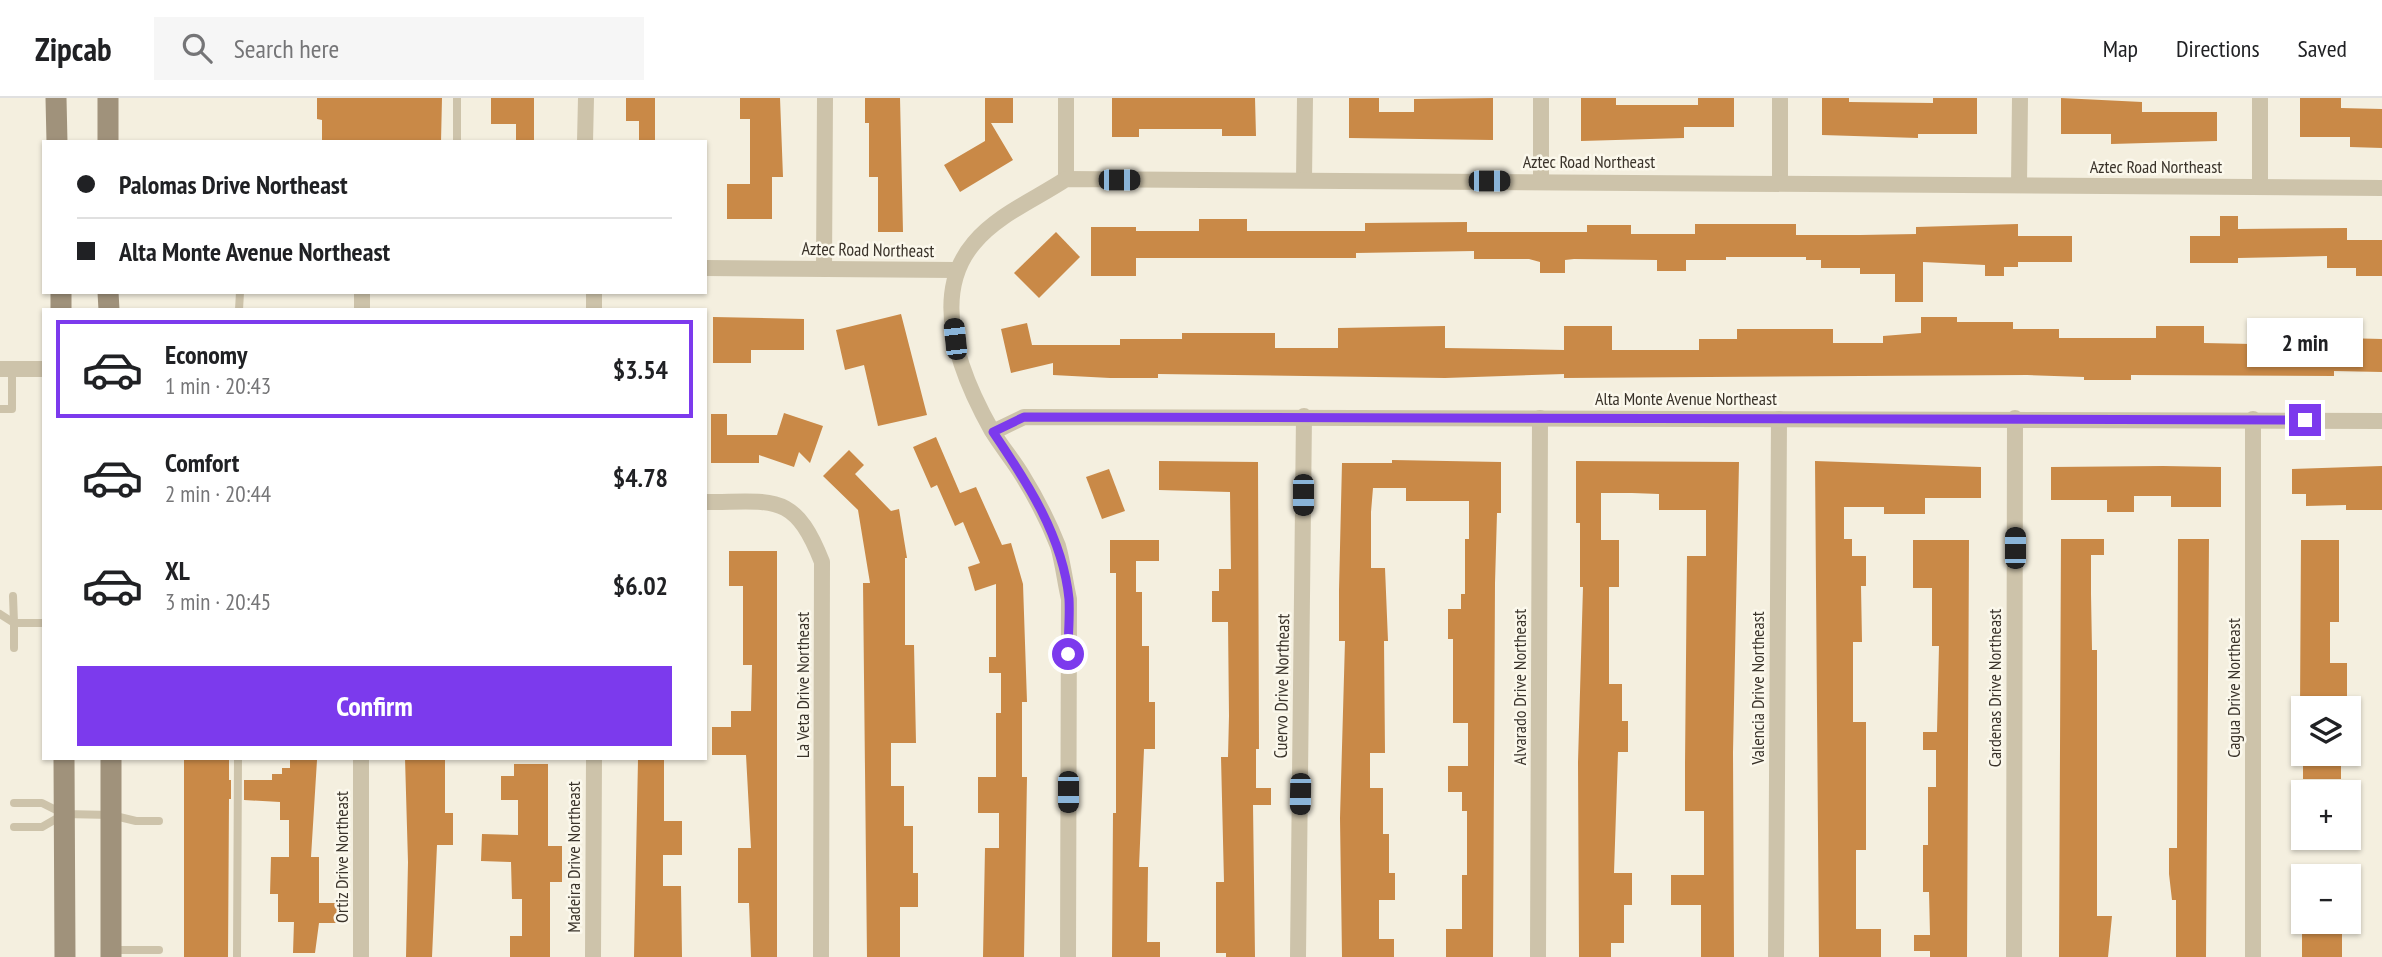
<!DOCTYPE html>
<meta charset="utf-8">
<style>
:root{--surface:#fff;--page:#f6f6f6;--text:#202124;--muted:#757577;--line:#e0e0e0;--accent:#7c3aed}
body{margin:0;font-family:"PT Sans Narrow",sans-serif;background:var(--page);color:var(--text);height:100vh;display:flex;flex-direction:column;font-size:26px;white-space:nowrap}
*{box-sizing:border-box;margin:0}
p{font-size:23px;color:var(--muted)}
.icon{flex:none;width:38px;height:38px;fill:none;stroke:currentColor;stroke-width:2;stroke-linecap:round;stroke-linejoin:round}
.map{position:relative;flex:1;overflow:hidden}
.side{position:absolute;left:42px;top:210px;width:665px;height:452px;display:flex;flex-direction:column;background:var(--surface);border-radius:0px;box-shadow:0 2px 5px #0004}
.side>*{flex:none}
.banner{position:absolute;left:42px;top:42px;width:665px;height:154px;border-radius:0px;box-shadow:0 2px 5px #0004;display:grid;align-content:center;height:154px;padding:0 35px;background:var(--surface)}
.fabs{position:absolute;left:2291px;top:598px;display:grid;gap:14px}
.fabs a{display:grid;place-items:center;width:70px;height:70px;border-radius:0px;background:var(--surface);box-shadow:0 2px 5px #0004;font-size:35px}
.end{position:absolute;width:32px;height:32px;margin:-16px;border:9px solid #7c3aed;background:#fff;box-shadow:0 0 0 4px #fff}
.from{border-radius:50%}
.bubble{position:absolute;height:49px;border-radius:0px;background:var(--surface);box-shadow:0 2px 5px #0004;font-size:23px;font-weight:800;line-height:49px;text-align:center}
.car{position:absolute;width:21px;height:42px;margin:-21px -10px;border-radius:9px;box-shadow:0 0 5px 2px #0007;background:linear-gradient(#222 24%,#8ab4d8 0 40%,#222 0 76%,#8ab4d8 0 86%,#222 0)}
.banner b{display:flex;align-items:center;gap:24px;height:66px;font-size:26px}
.banner b+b{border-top:2px solid var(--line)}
.banner i{width:18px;height:18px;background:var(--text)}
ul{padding:12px 0 0;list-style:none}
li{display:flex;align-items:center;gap:21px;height:98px;margin:0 14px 10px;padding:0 21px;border:4px solid transparent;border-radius:0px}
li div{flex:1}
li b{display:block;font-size:26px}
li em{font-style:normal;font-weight:800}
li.on{border-color:var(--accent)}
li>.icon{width:63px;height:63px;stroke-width:1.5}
.primary-button{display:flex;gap:14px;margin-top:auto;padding:14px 35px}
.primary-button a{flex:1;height:80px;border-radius:0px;background:var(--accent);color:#fff;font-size:28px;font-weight:800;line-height:80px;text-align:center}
header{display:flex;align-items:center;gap:42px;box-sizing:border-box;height:98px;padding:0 35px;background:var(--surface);border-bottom:2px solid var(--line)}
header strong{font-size:33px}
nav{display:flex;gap:38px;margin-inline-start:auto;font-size:24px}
.search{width:490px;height:63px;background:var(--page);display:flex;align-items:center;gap:18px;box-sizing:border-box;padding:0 24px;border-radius:0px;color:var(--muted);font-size:26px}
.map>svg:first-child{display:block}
</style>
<header>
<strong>Zipcab</strong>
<div class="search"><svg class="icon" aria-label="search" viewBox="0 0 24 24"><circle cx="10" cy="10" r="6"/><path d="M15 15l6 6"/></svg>Search here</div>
<nav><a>Map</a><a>Directions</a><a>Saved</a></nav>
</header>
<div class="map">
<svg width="2382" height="859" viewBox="0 0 2382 859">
<rect width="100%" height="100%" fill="#f4efdf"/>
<!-- building -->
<g fill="#c98947">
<polygon points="317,0 442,0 441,44 322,44 322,22 317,21"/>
<polygon points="491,0 534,0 534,44 516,44 516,26 491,26"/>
<polygon points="626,0 655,0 655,44 639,44 639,23 626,23"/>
<polygon points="740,0 780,0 783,79 772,79 772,121 727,121 727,86 750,86 750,21 740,21"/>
<polygon points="865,0 900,0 903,134 878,134 878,79 869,79 869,25 865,25"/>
<polygon points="985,0 1013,0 1013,25 991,25 1013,62 960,94 944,67 985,43"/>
<polygon points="1112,0 1255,0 1256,38 1222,38 1222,31 1139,31 1139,39 1112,39"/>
<polygon points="1349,0 1379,0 1379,14 1414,14 1414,1 1493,0 1493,42 1349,40"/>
<polygon points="1581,0 1616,0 1616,7 1698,7 1698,0 1734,0 1734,29 1684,29 1684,40 1581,43"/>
<polygon points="1822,0 1849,0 1849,4 1933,5 1933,0 1977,0 1977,36 1918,36 1918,40 1822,37"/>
<polygon points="2061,0 2142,4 2142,14 2217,14 2217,43 2111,46 2111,36 2061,36"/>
<polygon points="2300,0 2341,0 2341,10 2382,11 2382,50 2350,49 2350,39 2300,39"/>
<polygon points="2220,118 2238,118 2238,131 2347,130 2347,142 2382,142 2382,178 2356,178 2356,170 2327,170 2327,158 2238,160 2238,165 2190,165 2190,138 2220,138"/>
<polygon points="1199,121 1247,121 1247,133 1365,133 1365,125 1467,124 1467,134 1587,134 1587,127 1631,127 1631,136 1695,136 1695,126 1796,126 1796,137 1860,137 1916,136 1916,129 2018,126 2018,138 2072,138 2072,164 2018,164 2018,169 2004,169 2004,178 1985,178 1985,167 1923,164 1923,204 1895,204 1895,176 1860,176 1860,170 1821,170 1821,162 1806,162 1806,159 1726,159 1726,162 1686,162 1686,173 1657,173 1657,162 1574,161 1565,162 1565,175 1540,175 1540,164 1529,161 1474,161 1474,153 1356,155 1356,160 1136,160 1136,178 1091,178 1091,129 1136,129 1136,133 1199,133"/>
<polygon points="1056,134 1080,159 1039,200 1014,175"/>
<polygon points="901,216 927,317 878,328 864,267 845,272 836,232"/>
<polygon points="713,219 804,221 804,252 751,252 751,265 713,265"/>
<polygon points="1921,219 1957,219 1957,224 2013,224 2013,231 2059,231 2059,240 2156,240 2156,228 2204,228 2204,245 2303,247 2303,239 2382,241 2382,274 2334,273 2334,278 2131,277 2131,282 2084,282 2084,279 2027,277 1564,280 1564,276 1445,280 1158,276 1158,280 1110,280 1053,277 1053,265 1011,275 1001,231 1027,225 1032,247 1120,247 1120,241 1182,241 1182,235 1275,235 1275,250 1338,250 1338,230 1445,228 1445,250 1564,252 1564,228 1612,228 1612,252 1699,252 1699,241 1737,241 1737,231 1833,231 1833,245 1883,245 1883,238 1921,235"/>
<polygon points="784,315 823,328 810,365 799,354 794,369 759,357 759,365 711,365 711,316 727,316 727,337 777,337"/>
<polygon points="936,339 960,395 976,389 1002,447 1011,445 1023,486 1027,604 1022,604 1022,679 1027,679 1024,859 983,859 985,750 999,750 999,715 978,715 978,679 996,679 996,615 1001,615 1001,575 989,575 989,559 996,559 996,486 975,493 968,469 980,465 963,424 955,428 937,387 931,390 913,349"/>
<polygon points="849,352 864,367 855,376 891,413 899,411 907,460 905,460 905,547 914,547 916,645 891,645 891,688 904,688 904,728 913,728 913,775 918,775 918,809 900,809 900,859 867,859 863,485 870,485 858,412 823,378"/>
<polygon points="1392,362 1501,364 1501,415 1497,415 1495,485 1493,859 1446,859 1446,831 1462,831 1462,777 1467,777 1467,713 1462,713 1462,694 1448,694 1448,668 1468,668 1468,625 1453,625 1453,541 1448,541 1448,511 1461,511 1461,496 1465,496 1465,441 1469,441 1469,403 1406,403 1406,390 1373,390 1371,414 1371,470 1385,470 1388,543 1384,543 1385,655 1370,655 1370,690 1383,690 1383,736 1389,736 1389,775 1395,775 1395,802 1379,802 1379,841 1394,841 1394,859 1342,859 1340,720 1345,543 1339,543 1339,492 1342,365 1392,365"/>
<polygon points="1159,363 1258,364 1259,651 1256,651 1256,690 1271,690 1271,707 1253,707 1255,859 1226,859 1226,855 1216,855 1216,784 1224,784 1221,659 1228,659 1229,618 1228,524 1212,524 1212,493 1219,493 1219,471 1231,471 1230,394 1159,392"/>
<polygon points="1576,363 1739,364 1733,654 1734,859 1701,859 1701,807 1671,807 1671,777 1704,777 1704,713 1685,713 1685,665 1687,458 1706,458 1706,412 1659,412 1659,396 1632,395 1601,395 1601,442 1619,442 1619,489 1609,489 1609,586 1622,586 1622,623 1628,623 1628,654 1618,654 1614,775 1632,775 1632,807 1624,807 1624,845 1611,845 1611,859 1579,859 1578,664 1583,489 1580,489 1580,425 1576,425"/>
<polygon points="1815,363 1981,369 1981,400 1925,400 1925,416 1884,416 1884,409 1844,409 1844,441 1852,441 1852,458 1866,458 1866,488 1861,488 1862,544 1853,544 1853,624 1866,624 1866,752 1856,752 1856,831 1881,831 1881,859 1819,859"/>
<polygon points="2163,368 2221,369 2221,409 2171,409 2171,398 2134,398 2134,414 2107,414 2107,402 2051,402 2051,369"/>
<polygon points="2382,368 2382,412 2346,412 2346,407 2306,408 2306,396 2292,396 2292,371"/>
<polygon points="1109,371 1125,413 1102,421 1086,379"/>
<polygon points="2061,441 2104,441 2104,457 2091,457 2091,496 2092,552 2097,552 2097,818 2112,818 2108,859 2059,859"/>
<polygon points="2178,441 2209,441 2206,859 2176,859 2176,802 2172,802 2169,776 2169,750 2177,750"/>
<polygon points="1110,442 1159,442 1159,463 1136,463 1136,494 1142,494 1142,548 1149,548 1149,604 1155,604 1155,651 1144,651 1139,769 1148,769 1147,844 1160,844 1160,859 1112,859 1113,715 1116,715 1116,475 1110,475"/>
<polygon points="1913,442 1969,442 1967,859 1930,859 1930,853 1914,853 1914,837 1930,837 1929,794 1923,794 1923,747 1928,747 1928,689 1936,689 1936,652 1923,652 1923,634 1937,634 1939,548 1932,548 1932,490 1913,490"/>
<polygon points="2301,442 2339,442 2339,524 2330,524 2330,565 2347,565 2347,611 2300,611"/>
<polygon points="729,453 777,453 777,859 751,859 749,805 738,805 738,750 751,750 746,657 712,657 712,629 731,629 731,613 751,613 752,567 743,567 743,488 729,488"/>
<rect x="2303" y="656" width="38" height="25"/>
<polygon points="184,660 229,660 229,682 231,682 231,701 229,701 228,859 184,859"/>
<polygon points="290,660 317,662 311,759 319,759 319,805 339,805 339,825 319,825 315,855 293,855 294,824 278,824 278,796 270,796 271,759 289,759 289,722 280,722 280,704 244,702 244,682 272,682 272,676 282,676 282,670 290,670"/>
<polygon points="405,660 445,660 445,715 453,715 453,747 437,747 432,859 406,859 408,764"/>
<polygon points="638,662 664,662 664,723 682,723 682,757 663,757 663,788 681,788 682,859 634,859"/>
<polygon points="514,666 548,666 548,748 562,748 562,784 550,784 550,859 510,859 510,838 522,838 522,801 512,801 511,764 481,763 482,736 518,737 518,702 501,702 501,678 514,678"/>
<rect x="2302" y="824" width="40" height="35"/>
</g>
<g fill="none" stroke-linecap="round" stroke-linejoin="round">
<!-- lane -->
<g stroke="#cdc3aa" stroke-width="8">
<polyline points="457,44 457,0"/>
<polyline points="239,212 240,194"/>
<polyline points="0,311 12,311 12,271"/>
<polyline points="13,498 14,525"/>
<polyline points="0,516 14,525"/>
<polyline points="14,550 14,525 44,525"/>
<polyline points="14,705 42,705 64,716 111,717 136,723 159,723"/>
<polyline points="14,729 42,729 61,718"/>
<polyline points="111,852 159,852"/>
<polyline points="237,859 238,660"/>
</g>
<!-- street -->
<g stroke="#cdc3aa" stroke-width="16">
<polyline points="1066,0 1066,81"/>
<polyline points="585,44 586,0"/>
<polyline points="1304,82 1305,0"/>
<polyline points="1541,83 1541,0"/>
<polyline points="1780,84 1780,0"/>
<polyline points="2019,87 2020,0"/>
<polyline points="2260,88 2260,0"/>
<polyline points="705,170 955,172"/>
<polyline points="824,171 825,0"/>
<polyline points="594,194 594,212"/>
<polyline points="362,212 362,194"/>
<polyline points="0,271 44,271"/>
<polyline points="993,334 1024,319 2382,323"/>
<path d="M705,404C774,404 794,393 822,464L821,859"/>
<polyline points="361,859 361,660"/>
<polyline points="593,859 594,660"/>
<path d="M1068,859L1069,501C1065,484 1063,465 1058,448C1049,425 1035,398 1022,377C1013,362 1001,348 992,333C961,278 928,199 974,145C997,117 1036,101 1066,81L2382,90"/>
<polyline points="1298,859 1304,318"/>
<polyline points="1538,859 1540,320"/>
<polyline points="1776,859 1779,321"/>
<polyline points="2014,859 2015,320"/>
<polyline points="2253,859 2253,321"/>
</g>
<!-- secondary -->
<g stroke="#a0927b" stroke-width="21">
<polyline points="56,0 57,44"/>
<polyline points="108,44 108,0"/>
<polyline points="61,194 61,212"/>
<polyline points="108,194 109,212"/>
<polyline points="64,660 65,859"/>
<polyline points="111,660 111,859"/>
</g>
</g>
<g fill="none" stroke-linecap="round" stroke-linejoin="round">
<!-- route -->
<path stroke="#7c3aed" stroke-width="9" d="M1068,556C1068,538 1070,519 1069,501C1063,439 1027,384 993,334L1024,319L2305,322"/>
</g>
<g text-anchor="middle" stroke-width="5" stroke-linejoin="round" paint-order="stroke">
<!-- street labels -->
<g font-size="18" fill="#3a332a" stroke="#fbf8ec">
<text x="1589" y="70">Aztec Road Northeast</text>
<text x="2156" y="75">Aztec Road Northeast</text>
<text transform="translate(868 152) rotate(1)" y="6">Aztec Road Northeast</text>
<text x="1686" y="307">Alta Monte Avenue Northeast</text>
<text transform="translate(803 587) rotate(-90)" y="6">La Veta Drive Northeast</text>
<text transform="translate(1282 588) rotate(-89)" y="6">Cuervo Drive Northeast</text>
<text transform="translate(1520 589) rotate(-90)" y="6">Alvarado Drive Northeast</text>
<text transform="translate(1758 590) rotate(-90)" y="6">Valencia Drive Northeast</text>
<text transform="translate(1995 590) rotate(-90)" y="6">Cardenas Drive Northeast</text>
<text transform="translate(2234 590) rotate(-90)" y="6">Cagua Drive Northeast</text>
<text transform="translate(342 759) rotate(-90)" y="6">Ortiz Drive Northeast</text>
<text transform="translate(574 759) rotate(-90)" y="6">Madeira Drive Northeast</text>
</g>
</g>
</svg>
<div class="fabs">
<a><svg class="icon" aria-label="layers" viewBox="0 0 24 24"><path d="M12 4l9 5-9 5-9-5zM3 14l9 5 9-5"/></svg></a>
<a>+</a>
<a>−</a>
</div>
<i class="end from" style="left:1068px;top:556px"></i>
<i class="end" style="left:2305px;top:322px"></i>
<div class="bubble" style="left:2247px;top:220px;width:116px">2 min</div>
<i class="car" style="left:1119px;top:82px;rotate:90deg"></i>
<i class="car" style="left:1489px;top:83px;rotate:90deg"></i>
<i class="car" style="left:955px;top:241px;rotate:354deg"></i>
<i class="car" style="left:1303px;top:397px;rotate:180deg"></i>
<i class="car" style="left:2015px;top:450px;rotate:0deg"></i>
<i class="car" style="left:1068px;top:694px;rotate:180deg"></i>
<i class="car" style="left:1300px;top:696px;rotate:181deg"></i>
<div class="banner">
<b><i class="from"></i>Palomas Drive Northeast</b>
<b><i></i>Alta Monte Avenue Northeast</b>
</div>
<section class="side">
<ul>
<li class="on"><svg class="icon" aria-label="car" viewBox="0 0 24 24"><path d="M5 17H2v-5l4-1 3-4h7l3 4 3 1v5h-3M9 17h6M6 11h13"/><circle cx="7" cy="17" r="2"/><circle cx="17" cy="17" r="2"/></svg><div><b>Economy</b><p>1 min · 20:43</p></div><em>$3.54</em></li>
<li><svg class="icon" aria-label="car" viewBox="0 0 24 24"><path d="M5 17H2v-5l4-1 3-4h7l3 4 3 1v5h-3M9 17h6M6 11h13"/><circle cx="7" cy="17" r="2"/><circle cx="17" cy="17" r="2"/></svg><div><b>Comfort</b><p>2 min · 20:44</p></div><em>$4.78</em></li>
<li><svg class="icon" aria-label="car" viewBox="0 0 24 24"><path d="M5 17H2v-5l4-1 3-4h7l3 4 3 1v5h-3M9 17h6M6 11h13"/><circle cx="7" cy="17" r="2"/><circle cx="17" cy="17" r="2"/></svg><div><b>XL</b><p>3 min · 20:45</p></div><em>$6.02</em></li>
</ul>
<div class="primary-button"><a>Confirm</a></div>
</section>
</div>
